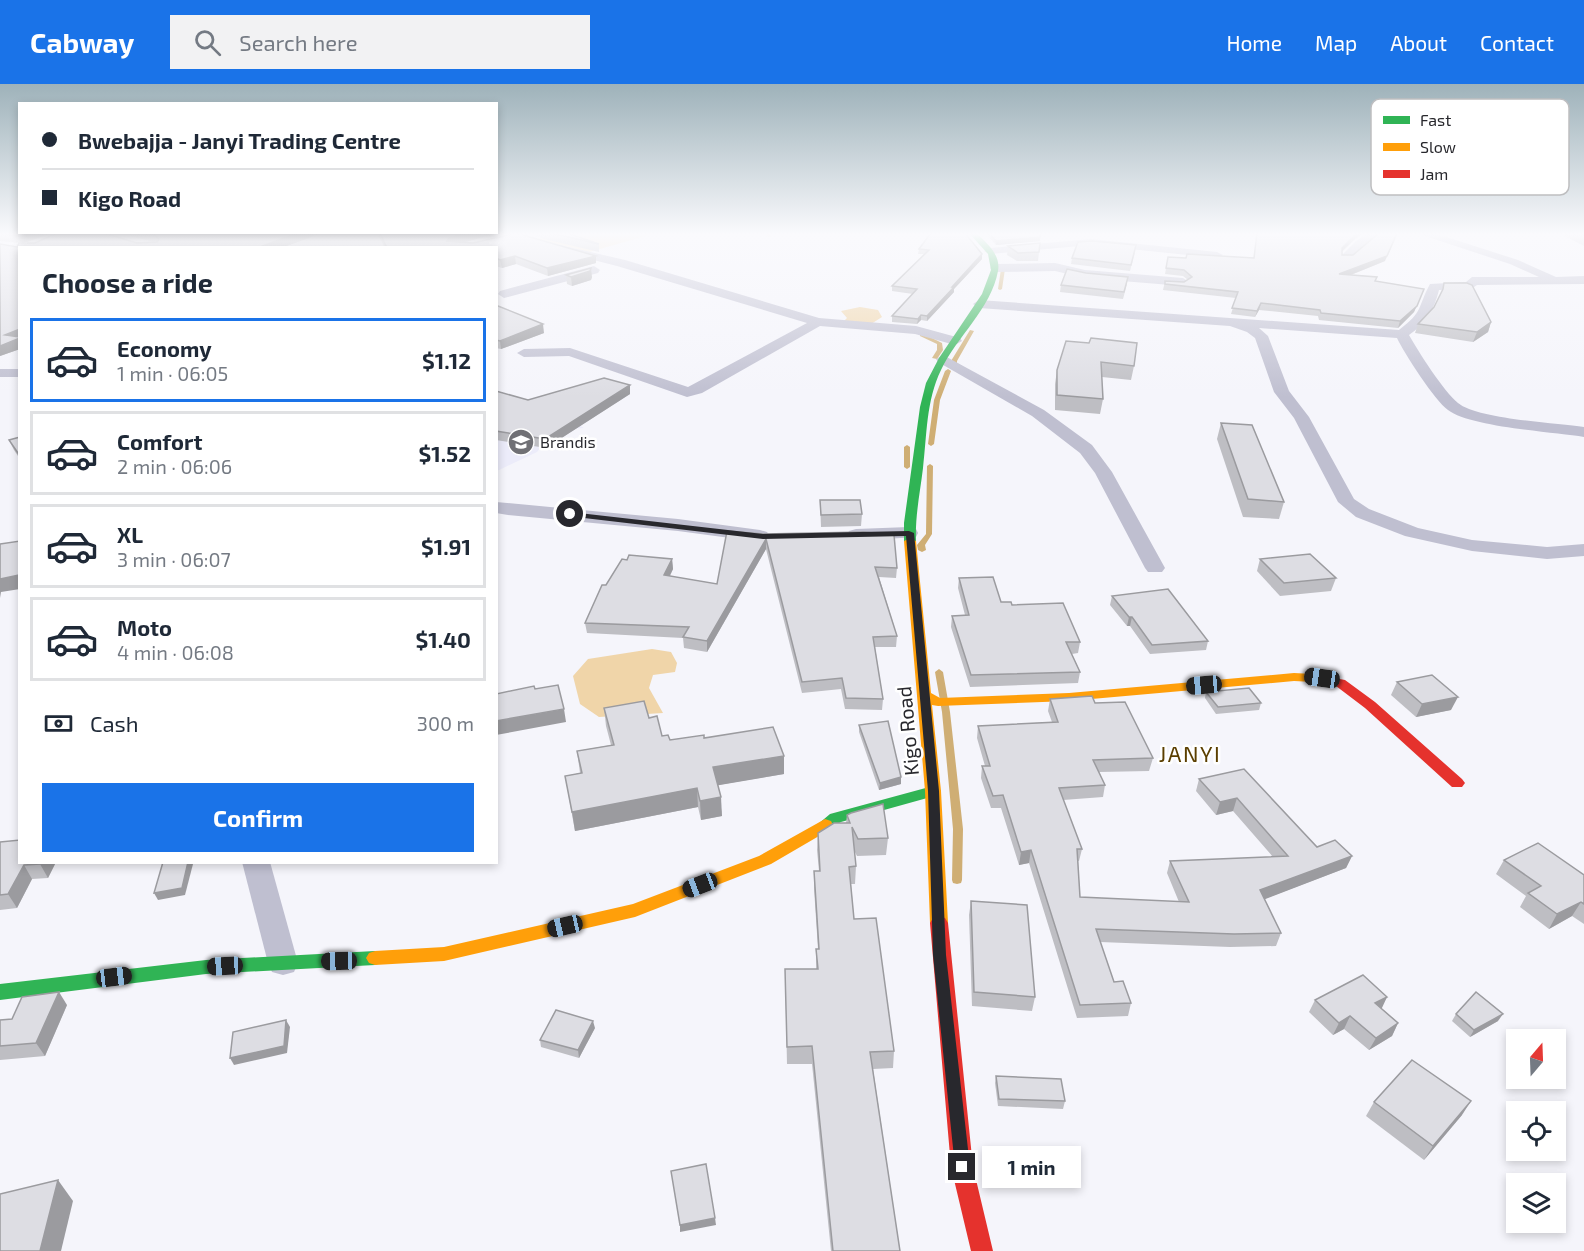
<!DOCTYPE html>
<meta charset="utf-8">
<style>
:root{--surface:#fff;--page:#f2f2f3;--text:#1f2937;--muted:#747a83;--line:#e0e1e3;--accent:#1a73e8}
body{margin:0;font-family:"Exo 2",sans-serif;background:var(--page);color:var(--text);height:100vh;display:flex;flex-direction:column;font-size:22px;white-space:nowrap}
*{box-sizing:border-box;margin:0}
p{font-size:20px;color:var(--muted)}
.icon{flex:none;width:33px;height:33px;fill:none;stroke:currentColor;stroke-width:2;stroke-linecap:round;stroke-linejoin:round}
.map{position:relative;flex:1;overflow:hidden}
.sheet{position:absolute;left:18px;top:162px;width:480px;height:618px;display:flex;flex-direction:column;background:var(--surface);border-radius:0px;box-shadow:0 3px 9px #0003}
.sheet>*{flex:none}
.top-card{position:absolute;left:18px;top:18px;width:480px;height:132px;border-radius:0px;box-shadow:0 3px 9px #0003;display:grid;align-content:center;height:132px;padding:0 24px;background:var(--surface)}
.needle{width:39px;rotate:19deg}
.fabs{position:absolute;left:1506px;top:945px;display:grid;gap:12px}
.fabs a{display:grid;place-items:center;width:60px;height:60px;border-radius:0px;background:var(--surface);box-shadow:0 3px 9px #0003;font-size:30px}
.end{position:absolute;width:27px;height:27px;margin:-14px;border:8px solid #28282d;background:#fff;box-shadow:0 0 0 3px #fff}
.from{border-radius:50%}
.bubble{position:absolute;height:42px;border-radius:0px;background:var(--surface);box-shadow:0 3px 9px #0003;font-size:20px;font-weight:700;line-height:42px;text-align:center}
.car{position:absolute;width:18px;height:36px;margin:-18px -9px;border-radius:8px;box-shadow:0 0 4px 2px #0007;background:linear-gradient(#222 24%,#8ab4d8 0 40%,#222 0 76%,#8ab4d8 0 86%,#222 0)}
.top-card b{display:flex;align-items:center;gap:21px;height:57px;font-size:22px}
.top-card b+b{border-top:2px solid var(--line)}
.top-card i{width:15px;height:15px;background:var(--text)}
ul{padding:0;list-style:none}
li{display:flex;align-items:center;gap:18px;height:84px;margin:0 12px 9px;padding:0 12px;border:3px solid var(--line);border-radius:0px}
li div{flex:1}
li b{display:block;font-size:22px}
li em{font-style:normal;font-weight:700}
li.active{border-color:var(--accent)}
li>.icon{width:54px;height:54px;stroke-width:1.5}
h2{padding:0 24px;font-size:27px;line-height:72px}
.pay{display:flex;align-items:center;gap:15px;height:66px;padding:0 24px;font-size:22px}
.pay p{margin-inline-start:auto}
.button{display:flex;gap:12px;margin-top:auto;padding:12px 24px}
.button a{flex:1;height:69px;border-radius:0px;background:var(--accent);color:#fff;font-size:24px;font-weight:700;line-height:69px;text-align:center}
header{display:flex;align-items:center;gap:36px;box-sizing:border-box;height:84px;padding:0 30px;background:var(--accent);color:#fff}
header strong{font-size:28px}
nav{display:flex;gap:33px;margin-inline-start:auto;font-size:21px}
.search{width:420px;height:54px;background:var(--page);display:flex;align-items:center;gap:15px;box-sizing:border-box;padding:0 21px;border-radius:0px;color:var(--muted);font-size:22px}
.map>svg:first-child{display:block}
</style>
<header>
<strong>Cabway</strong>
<div class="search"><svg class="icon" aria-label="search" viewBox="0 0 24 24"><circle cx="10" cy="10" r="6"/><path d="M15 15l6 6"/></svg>Search here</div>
<nav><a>Home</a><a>Map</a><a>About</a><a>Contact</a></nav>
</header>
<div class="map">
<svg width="1584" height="1167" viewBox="0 0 1584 1167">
<rect width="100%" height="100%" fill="#f5f5fb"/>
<!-- built -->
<polygon fill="#ececfa" points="497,330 577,340 584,344 563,345 553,348 537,368 497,387"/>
<!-- green -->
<polygon fill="#f5dfbc" points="565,149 651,149 653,150 589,168 537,155"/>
<!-- forest -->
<g fill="#f0d5a9">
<polygon points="860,223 878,226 882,233 871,240 843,238 847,234 841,227"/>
<polygon points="652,565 671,568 677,579 675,588 653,591 649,604 663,629 599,633 580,620 573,592 588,575"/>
</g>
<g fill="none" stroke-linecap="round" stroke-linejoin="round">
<!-- stream -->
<g fill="#cfae74" fill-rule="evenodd">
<polygon points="765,149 769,149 771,152 768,153"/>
<polygon points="1003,184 1005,185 1002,205 1000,206 998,205 1001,185"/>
<polygon points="970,246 974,247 957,277 957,279 962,282 959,284 952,281 951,277"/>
<polygon points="920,250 924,250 942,259 943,266 937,275 932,274 937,266 937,260 920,252"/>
<polygon points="948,285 951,287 940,316 934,360 931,362 928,360 934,316 945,287"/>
<polygon points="907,361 910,363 910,383 907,385 904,383 904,363"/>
<polygon points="930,380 933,382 932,450 925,461 926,466 922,468 918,466 917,461 926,450 927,382"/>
<polygon points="939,585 943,588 950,628 963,745 962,796 961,799 957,800 953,799 952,796 953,745 942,628 935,588"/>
</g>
<!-- street -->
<g fill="#bfbfd0" fill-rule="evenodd">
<polygon points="508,149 524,149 543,157 625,176 819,234 916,242 960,254 962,257 955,261 915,250 820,242 702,309 687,313 569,272 524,273 517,269 524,265 570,264 688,303 807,239 617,182 535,161"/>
<polygon points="1368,149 1381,149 1364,161 1350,175 1342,175 1342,171 1356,157"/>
<path d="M1416,149H1434L1518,176L1556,193L1584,192V200L1477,201L1471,205L1439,206C1434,226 1426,239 1409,251C1418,267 1444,308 1458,319C1477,335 1556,339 1584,343V353C1553,348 1470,343 1448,326C1435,317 1404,269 1397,254L1259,244L1268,252L1289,307L1309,333L1354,415L1369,425L1418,444L1472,456L1547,463L1584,460V472L1547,475L1472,467L1405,452L1356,433L1338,418L1294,334L1274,308L1255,254L1247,248L1230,242L979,224L973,220L979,216L1399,246C1424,227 1417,224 1430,200L1466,198L1472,193H1539L1510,180Z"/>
<polygon points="1091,155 1217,168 1223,171 1217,174 1091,161 990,170 984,167 990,164"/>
<polygon points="1055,179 1085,186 1183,194 1189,198 1183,202 1085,194 1055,187 996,188 990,184 996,180"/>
<polygon points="594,182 600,186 598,189 504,214 498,210 500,207"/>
<polygon points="943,271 1044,326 1092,361 1112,388 1165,484 1162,488 1148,488 1145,484 1095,389 1080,369 1032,332 938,278 936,275"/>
<rect x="0" y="285" width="20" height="8"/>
<polygon points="496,418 678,435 760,446 767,448 770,452 767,456 760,458 678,447 508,431 496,429"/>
<polygon points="909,443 916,445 918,449 916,453 856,457 849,455 847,451 849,447 856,445"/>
<polygon points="242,778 270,778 298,879 294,888 283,891 272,888 268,879"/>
</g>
<!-- fast -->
<g fill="#30b455" fill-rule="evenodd">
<path d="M969,149H976C987,159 1001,171 998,187C991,225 957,252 941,286C926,317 927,351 923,384C920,409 915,432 916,457L910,460L904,457V439L920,323L926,299L939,274L982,210L991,186L988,170Z"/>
<polygon points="933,702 938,703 941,707 938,711 841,738 825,747 819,745 817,741 830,730"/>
<polygon points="375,867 381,869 384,874 381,879 375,881 206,890 0,916 0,900 206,876"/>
</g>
<!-- slow -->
<g fill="#ff9f0a" fill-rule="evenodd">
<polygon points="910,454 916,457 931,609 940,614 1069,609 1294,589 1313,590 1320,594 1313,598 1294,597 1069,617 938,622 932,621 941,707 948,839 945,844 939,846 933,844 930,839 925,707 904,457"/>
<polygon points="825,735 831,737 833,741 831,745 771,780 635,833 444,877 375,881 369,879 366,874 369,869 375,867 444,863 633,820 759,772"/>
</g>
<!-- jam -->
<g fill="#e5322d" fill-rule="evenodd">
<polygon points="1313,590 1345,596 1375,618 1462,695 1465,699 1462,703 1452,703 1365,624 1336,602 1308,597 1306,594 1308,591"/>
<polygon points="939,832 945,834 948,839 973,1083 993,1167 971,1167 951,1083 930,839 933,834"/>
</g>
</g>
<!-- wall -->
<g fill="#bebec3">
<polygon points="0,149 52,149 24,159 154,158 119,149 322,149 281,164 20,164 20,265 0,272 0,160 17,163 19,159 0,157"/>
<polygon points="377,149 498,149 465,158 596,172 596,179 548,192 516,180 502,184 496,182 496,164 385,164"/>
<polygon points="531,149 567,149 599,160 599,168 544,155"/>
<polygon points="931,149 982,175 954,205 954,208 927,237 921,236 917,240 892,238 892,232 913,210 892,207 892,202 924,170 918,170 919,165"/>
<polygon points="985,149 1041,149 1040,157 996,161"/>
<polygon points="1559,149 1584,149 1584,162"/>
<polygon points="1355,155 1342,168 1342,171 1385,177 1351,191 1376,197 1424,205 1414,228 1398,244 1319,236 1318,232 1259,226 1255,233 1231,230 1236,214 1163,206 1165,197 1184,198 1188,196 1183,192 1165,190 1168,173 1186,174 1253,174"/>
<polygon points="1040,159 1038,177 1017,177 1007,171 1008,162"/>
<polygon points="1135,168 1130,187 1071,180 1072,174"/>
<polygon points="566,191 592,193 591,196 572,202 567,200"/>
<polygon points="1444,199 1491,238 1488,248 1473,258 1415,249 1418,240 1434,223 1441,210"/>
<polygon points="1127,200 1123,215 1060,208 1061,201"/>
<polygon points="496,223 544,249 501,265 496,264"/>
<polygon points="1066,257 1134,282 1131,296 1102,293 1103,315 1100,330 1055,326 1055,300 1057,286"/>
<polygon points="630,301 630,310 546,364 496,356 496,307 528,316"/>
<polygon points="1221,339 1284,418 1279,435 1243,433 1217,355"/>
<polygon points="20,353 20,375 14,366 9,356"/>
<polygon points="820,416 862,430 861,442 821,443"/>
<polygon points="727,447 763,450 863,448 894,451 897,484 896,494 879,493 897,552 896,563 875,563 883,615 882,626 845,625 841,605 802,609 766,465 707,568 684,564 683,554 587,549 585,539 602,501 606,501 622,475 627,476 629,471 672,475 673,485 670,492 717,500"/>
<polygon points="1260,475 1336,494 1331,507 1280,512 1257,487"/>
<polygon points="959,494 1001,518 1012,521 1080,558 1078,569 1072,570 1080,588 1078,599 970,603 951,543 952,532 965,531 958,504"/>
<polygon points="1112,512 1208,557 1206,566 1150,570 1130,542 1127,542 1110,521"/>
<polygon points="1397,598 1451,626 1416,633 1391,611"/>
<polygon points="1206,608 1261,619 1259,626 1216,630 1205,614"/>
<polygon points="1050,615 1095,619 1153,674 1149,687 1099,688 1105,701 1103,713 1063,716 1082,765 1079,777 1078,777 1080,813 1179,818 1167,789 1170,777 1273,773 1233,727 1216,731 1196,707 1199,695 1244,685 1317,763 1352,772 1346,784 1264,815 1281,849 1276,862 1230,863 1100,858 1114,898 1131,919 1128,932 1077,934 1029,779 1019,781 1001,724 991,724 981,694 982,682 985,682 977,654 978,642 1052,638 1048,627"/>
<polygon points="604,624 649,634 662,652 670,656 704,654 784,672 784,690 718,701 722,732 701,736 698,723 575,747 565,692 580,689 577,667 611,661 606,642"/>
<polygon points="859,641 901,693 901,700 879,706 859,648"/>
<polygon points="847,731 888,754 886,771 857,772 854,766 856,782 855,800 851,800 854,835 894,967 893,984 873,985 900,1167 831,1167 812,980 787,980 785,885 816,885 816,865 818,865 814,804 814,787 819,787 817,766 818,749 846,739"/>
<polygon points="0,758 56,778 48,794 32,795 17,824 0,826"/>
<polygon points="1504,776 1584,791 1584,840 1572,832 1549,845 1520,823 1526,812 1496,790"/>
<polygon points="971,817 1035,913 1032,927 972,922 969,831"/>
<polygon points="1387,913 1381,924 1398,939 1392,952 1369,966 1344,945 1333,951 1309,928 1315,916"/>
<polygon points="67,921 45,972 0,976 0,936 12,935"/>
<polygon points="1456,930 1498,937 1470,953 1452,937"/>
<polygon points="595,944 579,974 541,963 540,956"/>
<polygon points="996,992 1065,1017 1063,1025 998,1022 995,999"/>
<polygon points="1374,1018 1462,1031 1424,1076 1366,1032"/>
</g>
<!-- shaded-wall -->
<g fill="#9b9b9f">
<polygon points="27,149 52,149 21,160 18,152"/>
<polygon points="298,149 322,149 281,164 257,164"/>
<polygon points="468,149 498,149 450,162 447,157 449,154"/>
<polygon points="1356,149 1364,149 1355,155 1340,169 1342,164"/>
<polygon points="1398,149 1385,177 1338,196 1339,190"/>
<polygon points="1040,153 1040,157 996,161 996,157"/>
<polygon points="982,170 982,175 954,205 954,208 927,237 927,232 952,203"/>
<polygon points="515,172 516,180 502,184 500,176"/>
<polygon points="596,172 596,179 548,192 547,184"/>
<polygon points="591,184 592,193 591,196 572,202 571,193"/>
<polygon points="1424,205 1414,228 1398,244 1400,237"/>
<polygon points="1261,219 1259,226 1255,233 1257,227"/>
<polygon points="921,231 921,236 917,240 918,235"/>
<polygon points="1491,238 1488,248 1473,258 1477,248"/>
<polygon points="543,240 544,249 501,265 500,257"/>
<polygon points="20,245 20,265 0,272 0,262 5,251"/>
<polygon points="630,301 630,310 546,364 545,355"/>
<polygon points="766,455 766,465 707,568 707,557"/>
<polygon points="672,475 673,485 665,501 664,491"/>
<polygon points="20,489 20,505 1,508 0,514 0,495"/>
<polygon points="1129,533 1132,533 1130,542 1127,542"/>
<polygon points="1458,613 1451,626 1416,633 1422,620"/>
<polygon points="564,625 566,638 496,651 496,637"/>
<polygon points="784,672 784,690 714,702 713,683"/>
<polygon points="901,693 901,700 879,706 880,699"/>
<polygon points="697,704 698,723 575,747 572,728"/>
<polygon points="721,713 722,732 701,736 700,717"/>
<polygon points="1237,714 1233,727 1216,731 1220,718"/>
<polygon points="1031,766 1029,779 1019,781 1021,768"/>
<polygon points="1352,772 1346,784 1255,819 1260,806"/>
<polygon points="41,778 56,778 48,794 40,780"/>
<polygon points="188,778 192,778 193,780 185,811 158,816 154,809"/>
<polygon points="24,781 32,795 17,824 8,810"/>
<polygon points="1581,818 1572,832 1549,845 1557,830"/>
<polygon points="59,908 67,921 45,972 36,959"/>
<polygon points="1387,913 1381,926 1375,919"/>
<polygon points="1503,930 1498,937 1470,953 1474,946"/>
<polygon points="1350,932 1344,945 1333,951 1339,939"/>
<polygon points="286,936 290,943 287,969 234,981 230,974"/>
<polygon points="593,937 595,944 579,974 578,966"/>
<polygon points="1398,939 1392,952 1369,966 1376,954"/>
<polygon points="1471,1017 1462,1031 1424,1076 1433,1062"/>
<polygon points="58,1096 73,1117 61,1167 40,1167"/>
<polygon points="715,1134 716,1141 680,1148 680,1141"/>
</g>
<!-- building -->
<g fill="#dddde3" stroke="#9b9b9f" stroke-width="1.5">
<polygon points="0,149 27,149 18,152"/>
<polygon points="57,149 104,149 137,159 157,158 159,155 155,151 147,149 298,149 257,164 20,164 20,245 5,251 20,253 20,254 0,262 0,160 17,163 19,159 35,159"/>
<polygon points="380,149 468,149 449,154 447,157 473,159 516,149 596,172 547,184 515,172 500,176 496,174 496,164 387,164"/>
<polygon points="551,149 567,149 599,160"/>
<polygon points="931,149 965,149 982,170 952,203 954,203 927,232 921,231 918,235 892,232 917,205 892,202 929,166 919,165"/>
<polygon points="989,149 1041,149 1040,153 996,157"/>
<polygon points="1257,149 1357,149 1342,164 1342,171 1353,171 1379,149 1397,149 1387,172 1339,190 1377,193 1375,197 1424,205 1417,222 1400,237 1321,229 1320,226 1261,219 1257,227 1232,224 1238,208 1165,200 1165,197 1184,198 1192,193 1184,186 1166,184 1168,173 1186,174 1187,170 1254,174"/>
<polygon points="1092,157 1136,161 1131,181 1072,174 1078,158"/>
<polygon points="1040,159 1039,168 1018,169 1008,162"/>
<polygon points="591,184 590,187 571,193 566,191"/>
<polygon points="1067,185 1086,189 1128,193 1124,208 1061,201"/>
<polygon points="1444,199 1467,199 1472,201 1491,238 1477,248 1418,240 1434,223 1443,205"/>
<polygon points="498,222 543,240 500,257 496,256 496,223"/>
<polygon points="1091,254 1137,259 1134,282 1101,278 1103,315 1057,311 1057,286 1066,257 1089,259"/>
<polygon points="604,294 630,301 545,355 496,347 496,307 528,316"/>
<polygon points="1221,339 1252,341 1284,418 1248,415"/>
<polygon points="20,353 20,372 9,356"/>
<polygon points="820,416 860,416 862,430 821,431"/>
<polygon points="727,447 763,450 863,448 894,451 897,484 875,483 897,552 873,553 883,615 846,614 842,594 802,598 766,455 707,557 683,553 689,543 585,539 602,501 606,501 622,475 627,476 629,471 672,475 664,491 717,500"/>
<polygon points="20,457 19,491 0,495 0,460"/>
<polygon points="1310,470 1336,494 1284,499 1260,475"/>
<polygon points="993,493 1001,518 1011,518 1012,521 1063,519 1080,558 1066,558 1080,588 971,591 952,532 969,531 959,494"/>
<polygon points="1168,505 1208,557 1152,561 1132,533 1129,533 1112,512"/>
<polygon points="1432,591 1458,613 1422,620 1397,598"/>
<polygon points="558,601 564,625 496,637 496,610 534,602 535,605"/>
<polygon points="1249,604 1261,619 1218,623 1206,608"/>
<polygon points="1092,612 1095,619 1125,618 1153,674 1093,676 1105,701 1059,704 1082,765 1077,765 1080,813 1189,818 1170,777 1288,772 1237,714 1220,718 1199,695 1244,685 1317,763 1335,756 1352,772 1260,806 1281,849 1234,850 1096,845 1114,898 1123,897 1131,919 1080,921 1031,766 1021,768 1003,711 993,712 982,682 990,682 978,642 1058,638 1050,615"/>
<polygon points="644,617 649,634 657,632 662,652 668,651 670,656 704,651 704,654 773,643 784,672 713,683 721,713 700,717 697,704 572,728 565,692 582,689 577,667 614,661 604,624"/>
<polygon points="888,637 901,693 880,699 859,641"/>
<polygon points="883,720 888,754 858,755 852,743 856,782 849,783 854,835 876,834 894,967 870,968 900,1167 833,1167 812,962 787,963 785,885 818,885 816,865 819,865 814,787 820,787 818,749 834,739 850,739 847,731 851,729"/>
<polygon points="20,756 20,778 41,778 40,780 24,781 8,810 0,811 0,758"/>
<polygon points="1538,759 1584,791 1584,820 1581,818 1557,830 1528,809 1541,802 1504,776"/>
<polygon points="163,778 188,778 182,804 154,809"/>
<polygon points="971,817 1027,821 1035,913 974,908"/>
<polygon points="1363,891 1387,913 1375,919 1398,939 1376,954 1350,932 1339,939 1315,916"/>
<polygon points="59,908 36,959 0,962 0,936 12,935 22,913"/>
<polygon points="1476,908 1503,930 1474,946 1456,930"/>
<polygon points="556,926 593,937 578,966 540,956"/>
<polygon points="286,936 284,962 230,974 233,948"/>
<polygon points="1412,976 1471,1017 1433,1062 1374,1018"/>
<polygon points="996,992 1061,995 1065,1017 999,1015"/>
<polygon points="706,1080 715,1134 680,1141 671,1087"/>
<polygon points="58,1096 40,1167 0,1167 0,1110"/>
</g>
<!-- sky -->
<linearGradient id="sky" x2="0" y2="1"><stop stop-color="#9eb2ba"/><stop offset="0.48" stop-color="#fafafd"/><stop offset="1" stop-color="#fafafd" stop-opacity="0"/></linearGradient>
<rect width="1584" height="313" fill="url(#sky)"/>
<!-- route -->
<polygon fill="#28282d" points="570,428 763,450 909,447 914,449 939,707 946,871 970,1083 968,1089 962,1091 957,1089 955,1083 933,871 928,707 906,452 763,455 567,432 566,430"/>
<!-- icons -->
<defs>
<symbol id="school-disc" viewBox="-11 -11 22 22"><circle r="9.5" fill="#707075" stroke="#fff"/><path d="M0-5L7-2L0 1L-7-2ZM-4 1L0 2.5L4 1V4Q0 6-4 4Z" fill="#fff"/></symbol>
</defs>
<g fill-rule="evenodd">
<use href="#school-disc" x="506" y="343" width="30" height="30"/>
</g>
<g text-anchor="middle" stroke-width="5" stroke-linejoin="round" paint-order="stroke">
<!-- far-poi labels -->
<g font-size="16" fill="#28282d" stroke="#fff" text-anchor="start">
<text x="540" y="364">Brandis</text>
</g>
<!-- street labels -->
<g font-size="20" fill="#28282d" stroke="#fff">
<text transform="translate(908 647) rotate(-95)" y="7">Kigo Road</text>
</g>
<!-- quarter labels -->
<g font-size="22" letter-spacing="1.5" fill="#5b3f01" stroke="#fff">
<text x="1190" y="678">JANYI</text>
</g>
</g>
<!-- legend -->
<rect x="1371" y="15" width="198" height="96" rx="9" fill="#fff" stroke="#bebec0" stroke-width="1.5"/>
<rect x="1383" y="32" width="27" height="8" fill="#30b455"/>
<rect x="1383" y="59" width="27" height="8" fill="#ff9f0a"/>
<rect x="1383" y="86" width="27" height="8" fill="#e5322d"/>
<g font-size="16" fill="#28282d">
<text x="1420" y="42">Fast</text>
<text x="1420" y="69">Slow</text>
<text x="1420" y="96">Jam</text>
</g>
</svg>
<div class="fabs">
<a><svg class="needle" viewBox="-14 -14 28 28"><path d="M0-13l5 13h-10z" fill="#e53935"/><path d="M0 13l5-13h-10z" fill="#747a83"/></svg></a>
<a><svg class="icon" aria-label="locate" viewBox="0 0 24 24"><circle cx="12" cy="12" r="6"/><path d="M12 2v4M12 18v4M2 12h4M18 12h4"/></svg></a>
<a><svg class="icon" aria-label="layers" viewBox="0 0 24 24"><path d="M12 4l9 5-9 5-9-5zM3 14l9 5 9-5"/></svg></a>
</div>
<i class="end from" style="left:570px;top:430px"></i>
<i class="end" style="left:962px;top:1083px"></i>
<div class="bubble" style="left:982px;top:1062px;width:99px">1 min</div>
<i class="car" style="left:1322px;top:594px;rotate:278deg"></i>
<i class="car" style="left:1204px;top:601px;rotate:265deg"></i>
<i class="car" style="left:700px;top:801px;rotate:249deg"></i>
<i class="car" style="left:565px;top:842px;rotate:257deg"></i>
<i class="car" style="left:339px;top:877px;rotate:269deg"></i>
<i class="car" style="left:225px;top:882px;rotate:267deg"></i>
<i class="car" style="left:114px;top:893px;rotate:83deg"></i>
<div class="top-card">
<b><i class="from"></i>Bwebajja - Janyi Trading Centre</b>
<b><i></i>Kigo Road</b>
</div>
<section class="sheet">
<h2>Choose a ride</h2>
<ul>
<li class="active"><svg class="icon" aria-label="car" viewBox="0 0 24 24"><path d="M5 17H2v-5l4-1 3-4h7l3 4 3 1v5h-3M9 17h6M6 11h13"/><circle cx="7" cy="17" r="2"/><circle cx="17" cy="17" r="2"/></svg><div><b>Economy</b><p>1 min · 06:05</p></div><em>$1.12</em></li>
<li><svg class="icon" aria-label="car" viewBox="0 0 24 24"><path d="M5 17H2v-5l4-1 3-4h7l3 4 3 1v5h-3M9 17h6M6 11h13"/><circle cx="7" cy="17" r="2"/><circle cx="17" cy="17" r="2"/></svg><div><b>Comfort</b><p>2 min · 06:06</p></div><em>$1.52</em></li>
<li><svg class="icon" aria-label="car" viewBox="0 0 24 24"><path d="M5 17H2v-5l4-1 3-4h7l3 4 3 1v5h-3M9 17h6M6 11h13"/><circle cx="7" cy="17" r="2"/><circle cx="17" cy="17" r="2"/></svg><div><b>XL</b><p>3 min · 06:07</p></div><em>$1.91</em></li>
<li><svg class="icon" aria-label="car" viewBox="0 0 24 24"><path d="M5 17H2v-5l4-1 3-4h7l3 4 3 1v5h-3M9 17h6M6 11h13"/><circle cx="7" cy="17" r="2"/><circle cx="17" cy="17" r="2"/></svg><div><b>Moto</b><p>4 min · 06:08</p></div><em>$1.40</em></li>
</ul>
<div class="pay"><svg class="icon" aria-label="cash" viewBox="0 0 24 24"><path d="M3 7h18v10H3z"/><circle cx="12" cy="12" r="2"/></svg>Cash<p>300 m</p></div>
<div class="button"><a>Confirm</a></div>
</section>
</div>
